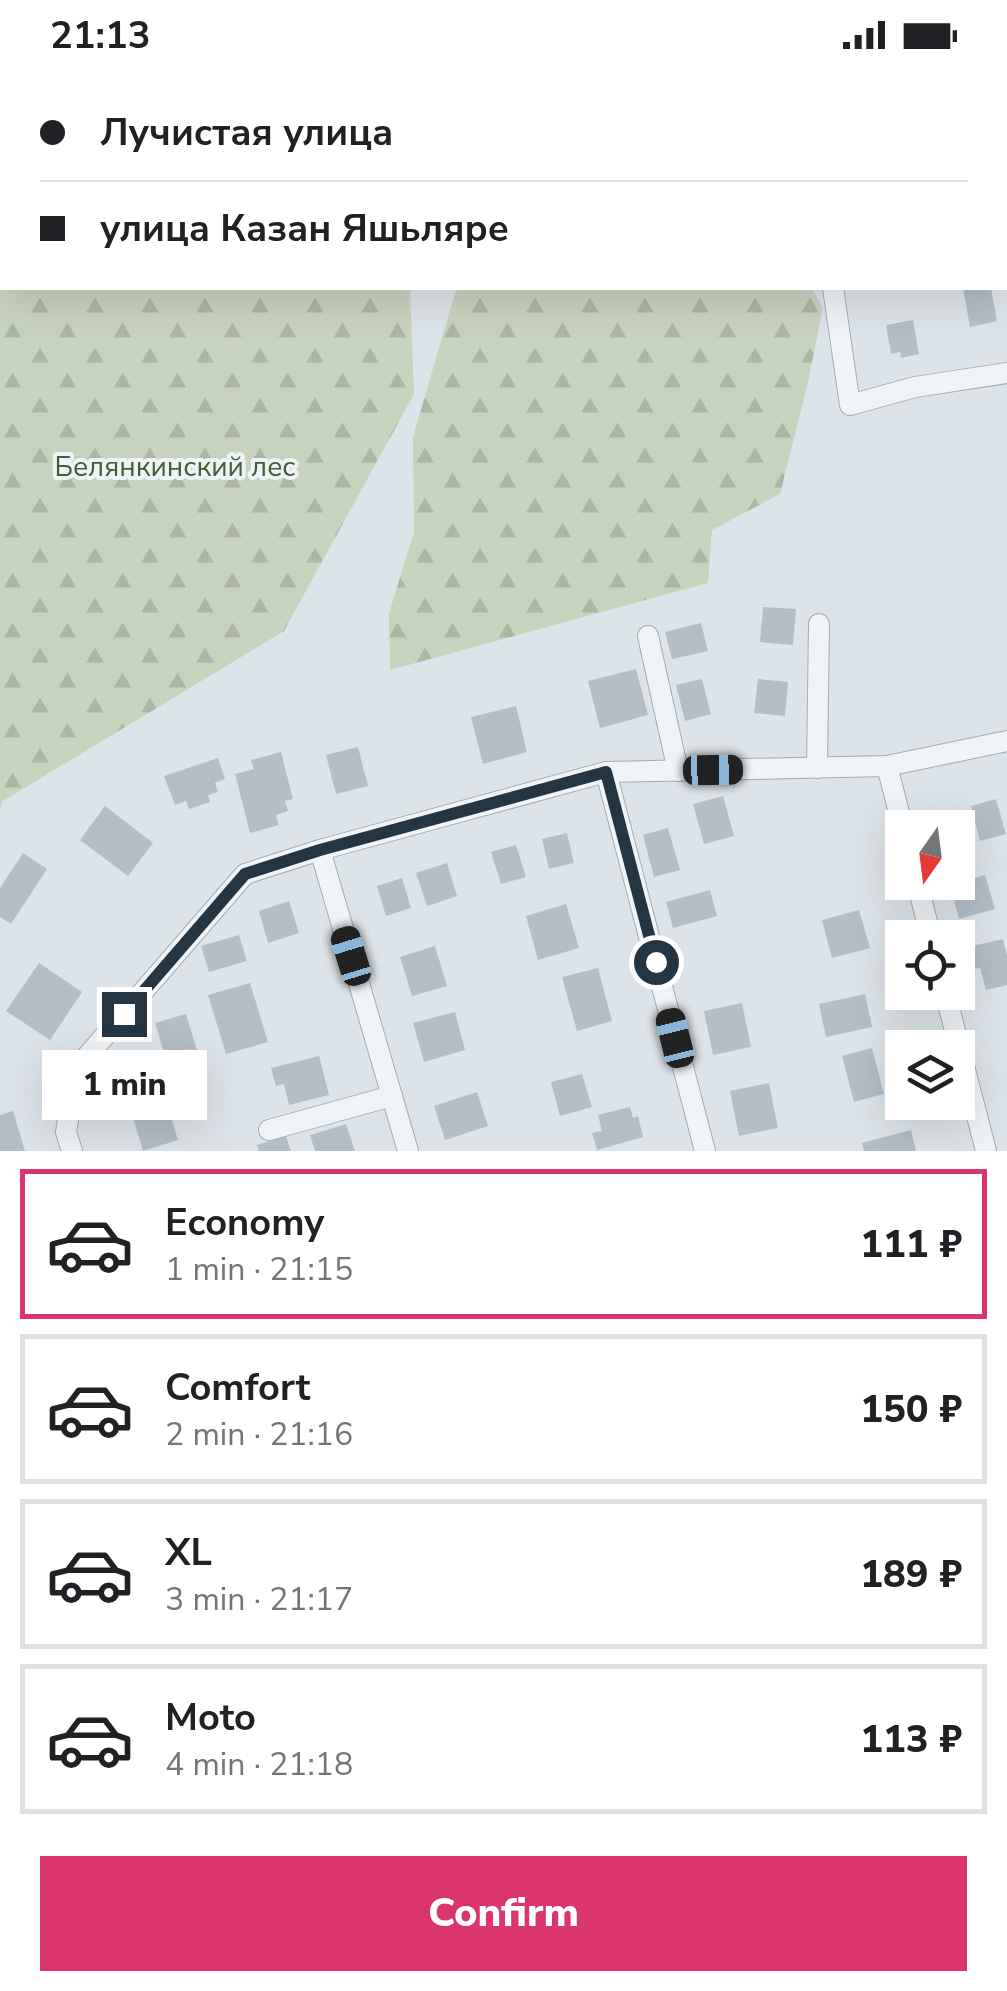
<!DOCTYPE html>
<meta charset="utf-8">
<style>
:root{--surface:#fff;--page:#f2f2f2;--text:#202124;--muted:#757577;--line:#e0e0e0;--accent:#db356f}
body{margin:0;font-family:"Nunito Sans",sans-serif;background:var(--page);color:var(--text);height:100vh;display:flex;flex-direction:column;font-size:38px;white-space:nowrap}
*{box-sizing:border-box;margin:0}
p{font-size:32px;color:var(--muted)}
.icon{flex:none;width:55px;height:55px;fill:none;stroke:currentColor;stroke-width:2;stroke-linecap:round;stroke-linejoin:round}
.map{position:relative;height:1081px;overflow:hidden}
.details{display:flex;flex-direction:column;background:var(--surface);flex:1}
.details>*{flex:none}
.banner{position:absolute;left:0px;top:0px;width:1008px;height:220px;box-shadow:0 10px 40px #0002;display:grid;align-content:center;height:220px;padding:0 40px;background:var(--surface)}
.needle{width:65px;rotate:194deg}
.controls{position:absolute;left:885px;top:740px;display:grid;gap:20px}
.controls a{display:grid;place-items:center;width:90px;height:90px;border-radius:0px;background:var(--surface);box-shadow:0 10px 40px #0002;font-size:50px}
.end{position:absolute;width:45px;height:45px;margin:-22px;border:12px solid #253541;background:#fff;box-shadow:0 0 0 5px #fff}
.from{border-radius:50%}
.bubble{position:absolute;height:70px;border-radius:0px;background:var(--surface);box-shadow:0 10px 40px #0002;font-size:32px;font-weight:800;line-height:70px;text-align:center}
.car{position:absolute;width:30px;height:60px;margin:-30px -15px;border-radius:12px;box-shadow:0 0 8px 2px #0007;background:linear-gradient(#222 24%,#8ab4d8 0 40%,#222 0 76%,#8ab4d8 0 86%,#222 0)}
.banner b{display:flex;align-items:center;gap:35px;height:95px;font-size:38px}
.banner b+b{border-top:2px solid var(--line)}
.banner i{width:25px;height:25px;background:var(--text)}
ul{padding:18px 0 0;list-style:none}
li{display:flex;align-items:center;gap:30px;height:150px;margin:0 20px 15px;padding:0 20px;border:5px solid var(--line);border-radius:0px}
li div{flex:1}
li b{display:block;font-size:38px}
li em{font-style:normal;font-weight:800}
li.on{border-color:var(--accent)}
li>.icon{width:90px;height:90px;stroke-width:1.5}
.cta{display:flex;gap:20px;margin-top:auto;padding:20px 40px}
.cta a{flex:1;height:115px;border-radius:0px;background:var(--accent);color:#fff;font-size:40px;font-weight:800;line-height:115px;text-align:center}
.status{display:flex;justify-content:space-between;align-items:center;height:70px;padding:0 50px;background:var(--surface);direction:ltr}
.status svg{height:28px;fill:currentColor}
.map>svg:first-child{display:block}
</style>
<div class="status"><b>21:13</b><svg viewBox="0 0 49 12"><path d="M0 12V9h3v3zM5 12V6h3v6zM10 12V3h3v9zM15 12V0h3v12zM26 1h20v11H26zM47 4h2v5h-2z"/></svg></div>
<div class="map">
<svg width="1007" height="1081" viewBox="0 0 1007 1081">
<defs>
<pattern id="forest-firs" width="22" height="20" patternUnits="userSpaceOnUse" patternTransform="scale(2.5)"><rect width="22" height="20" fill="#c8d3be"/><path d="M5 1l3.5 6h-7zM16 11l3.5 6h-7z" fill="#acb6a4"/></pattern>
</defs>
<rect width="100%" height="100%" fill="#dde4e9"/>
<!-- forest -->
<g fill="url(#forest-firs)">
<polygon points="0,0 402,0 402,2 2,2 2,218 410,218 414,324 284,561 3,731 0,739"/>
<polygon points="459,218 812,218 823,238 807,317 780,424 712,460 708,513 390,600 389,543 414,462 413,367 455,223"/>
</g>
<!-- building -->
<g fill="#b4bec6">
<polygon points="963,218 991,218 997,251 970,257"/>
<polygon points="913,250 919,284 901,288 900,282 891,284 886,255"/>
<polygon points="763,537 796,539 793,575 760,572"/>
<polygon points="701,553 708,581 672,589 665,562"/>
<polygon points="636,599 648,645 600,658 588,611"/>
<polygon points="702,609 711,644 685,651 676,615"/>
<polygon points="758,609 788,612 785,646 754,643"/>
<polygon points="516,636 527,682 483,694 471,647"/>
<polygon points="358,677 368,716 336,724 326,685"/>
<polygon points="281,682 293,729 285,731 288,741 276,745 279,755 250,763 235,704 254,699 251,690"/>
<polygon points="218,688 225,709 215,713 218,722 208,725 210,732 189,739 186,731 175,735 164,706"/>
<polygon points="723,726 734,766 704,774 693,734"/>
<polygon points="996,729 1006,764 980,771 971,736"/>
<polygon points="105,736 153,773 128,806 80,770"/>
<polygon points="956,742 964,773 958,774 958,758 932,758 930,749"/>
<polygon points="668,758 680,800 654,807 643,765"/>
<polygon points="567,763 574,793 549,799 542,769"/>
<polygon points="516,775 526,807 501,814 491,782"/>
<polygon points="23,783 47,799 11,854 0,847 0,818"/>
<polygon points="447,793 457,826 427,836 416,803"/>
<polygon points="985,805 995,839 959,849 950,815"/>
<polygon points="402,808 411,838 386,846 377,816"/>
<polygon points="710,820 717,846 673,858 666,832"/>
<polygon points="289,831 299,863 268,873 259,841"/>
<polygon points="566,834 579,878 538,890 526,846"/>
<polygon points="859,840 870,878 832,888 822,850"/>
<polygon points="239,865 247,891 209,902 201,876"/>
<polygon points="1003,869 1007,885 1007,915 986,920 980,898 974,899 968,877"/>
<polygon points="435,876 447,916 412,926 400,887"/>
<polygon points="39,893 82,922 50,970 6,941"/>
<polygon points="598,898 612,951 577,961 562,907"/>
<polygon points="250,913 268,972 226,984 208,925"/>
<polygon points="865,924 872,957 826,967 819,934"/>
<polygon points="742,933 751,977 713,985 704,941"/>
<polygon points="455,942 465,980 424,992 413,953"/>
<polygon points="186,944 200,990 169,999 155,953"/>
<polygon points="872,978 884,1024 854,1032 842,986"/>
<polygon points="319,986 329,1025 289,1035 284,1014 276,1016 271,998"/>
<polygon points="582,1004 592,1037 560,1046 551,1012"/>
<polygon points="769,1013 778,1058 739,1066 730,1021"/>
<polygon points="477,1022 488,1056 445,1070 434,1036"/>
<polygon points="166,1030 178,1070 143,1081 131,1041"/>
<polygon points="630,1037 633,1048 638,1046 643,1067 597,1080 592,1063 602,1061 598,1045"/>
<polygon points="13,1041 25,1081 0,1081 0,1045"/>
<polygon points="346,1054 355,1081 315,1081 310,1065"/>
<polygon points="911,1060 916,1081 864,1081 862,1073"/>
<polygon points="286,1066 291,1081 259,1081 257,1075"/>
</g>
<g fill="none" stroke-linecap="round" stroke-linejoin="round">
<defs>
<g id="minor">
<polyline points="790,0 790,2"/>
<polyline points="1005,43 1007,42"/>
<polyline points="833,218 850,335 915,317 1007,303"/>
<polyline points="648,566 678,701"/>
<polyline points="887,696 903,758"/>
<polyline points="817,698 819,554"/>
<polyline points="606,702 705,1081"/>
<polyline points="320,780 408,1081"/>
<polyline points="917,812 931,868"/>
<polyline points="945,922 986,1081"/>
<polyline points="269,1060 392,1026"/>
<polyline points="72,1081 66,1062 76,999 245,804 320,780 606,702 887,696 1007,671"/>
</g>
</defs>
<!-- minor casing -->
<use href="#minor" stroke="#a2acb3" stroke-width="22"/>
<!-- path -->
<polyline stroke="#bbc2c8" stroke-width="4" stroke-dasharray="8 8" stroke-linecap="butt" points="715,0 719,2"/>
<!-- minor -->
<use href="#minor" stroke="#f0f4f7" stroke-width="20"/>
</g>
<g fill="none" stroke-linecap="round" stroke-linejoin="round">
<!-- route -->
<polyline stroke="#253541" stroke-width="12" points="124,944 245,804 320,780 606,702 656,892"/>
</g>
<g text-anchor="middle" stroke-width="8" stroke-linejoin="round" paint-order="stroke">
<!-- park labels -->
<g font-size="28" fill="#435e31" stroke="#edf3f6">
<text x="175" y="406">Белянкинский лес</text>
</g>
</g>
</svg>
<div class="controls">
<a><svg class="needle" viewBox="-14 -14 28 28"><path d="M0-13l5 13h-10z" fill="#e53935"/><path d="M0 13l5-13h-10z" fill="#757577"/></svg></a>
<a><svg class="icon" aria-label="locate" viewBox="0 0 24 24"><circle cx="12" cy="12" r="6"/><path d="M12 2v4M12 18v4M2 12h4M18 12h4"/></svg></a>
<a><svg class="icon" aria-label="layers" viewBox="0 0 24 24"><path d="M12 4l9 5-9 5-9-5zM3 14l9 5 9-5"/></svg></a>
</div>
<i class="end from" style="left:656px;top:892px"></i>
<i class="end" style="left:124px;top:944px"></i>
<div class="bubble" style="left:42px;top:980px;width:165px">1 min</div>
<i class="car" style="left:713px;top:700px;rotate:89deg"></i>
<i class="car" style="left:351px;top:886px;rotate:343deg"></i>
<i class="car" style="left:675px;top:968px;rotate:346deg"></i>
<div class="banner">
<b><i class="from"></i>Лучистая улица</b>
<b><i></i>улица Казан Яшьляре</b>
</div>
</div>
<section class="details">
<ul>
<li class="on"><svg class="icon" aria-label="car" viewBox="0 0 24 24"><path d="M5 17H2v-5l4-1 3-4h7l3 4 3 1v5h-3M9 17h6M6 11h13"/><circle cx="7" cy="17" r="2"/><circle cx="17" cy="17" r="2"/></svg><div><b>Economy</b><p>1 min · 21:15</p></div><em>111 ₽</em></li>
<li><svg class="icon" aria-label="car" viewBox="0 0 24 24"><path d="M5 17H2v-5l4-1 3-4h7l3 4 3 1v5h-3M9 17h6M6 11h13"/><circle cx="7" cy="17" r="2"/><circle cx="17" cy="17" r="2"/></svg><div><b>Comfort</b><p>2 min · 21:16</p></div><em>150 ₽</em></li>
<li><svg class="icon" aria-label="car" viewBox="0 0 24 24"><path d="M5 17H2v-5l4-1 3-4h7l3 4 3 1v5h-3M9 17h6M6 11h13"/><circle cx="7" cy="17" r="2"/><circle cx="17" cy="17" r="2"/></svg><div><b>XL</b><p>3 min · 21:17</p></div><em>189 ₽</em></li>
<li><svg class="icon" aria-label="car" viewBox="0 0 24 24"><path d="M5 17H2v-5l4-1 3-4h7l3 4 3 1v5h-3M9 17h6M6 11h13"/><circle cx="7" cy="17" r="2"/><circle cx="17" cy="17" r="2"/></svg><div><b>Moto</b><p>4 min · 21:18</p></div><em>113 ₽</em></li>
</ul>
<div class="cta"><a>Confirm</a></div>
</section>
